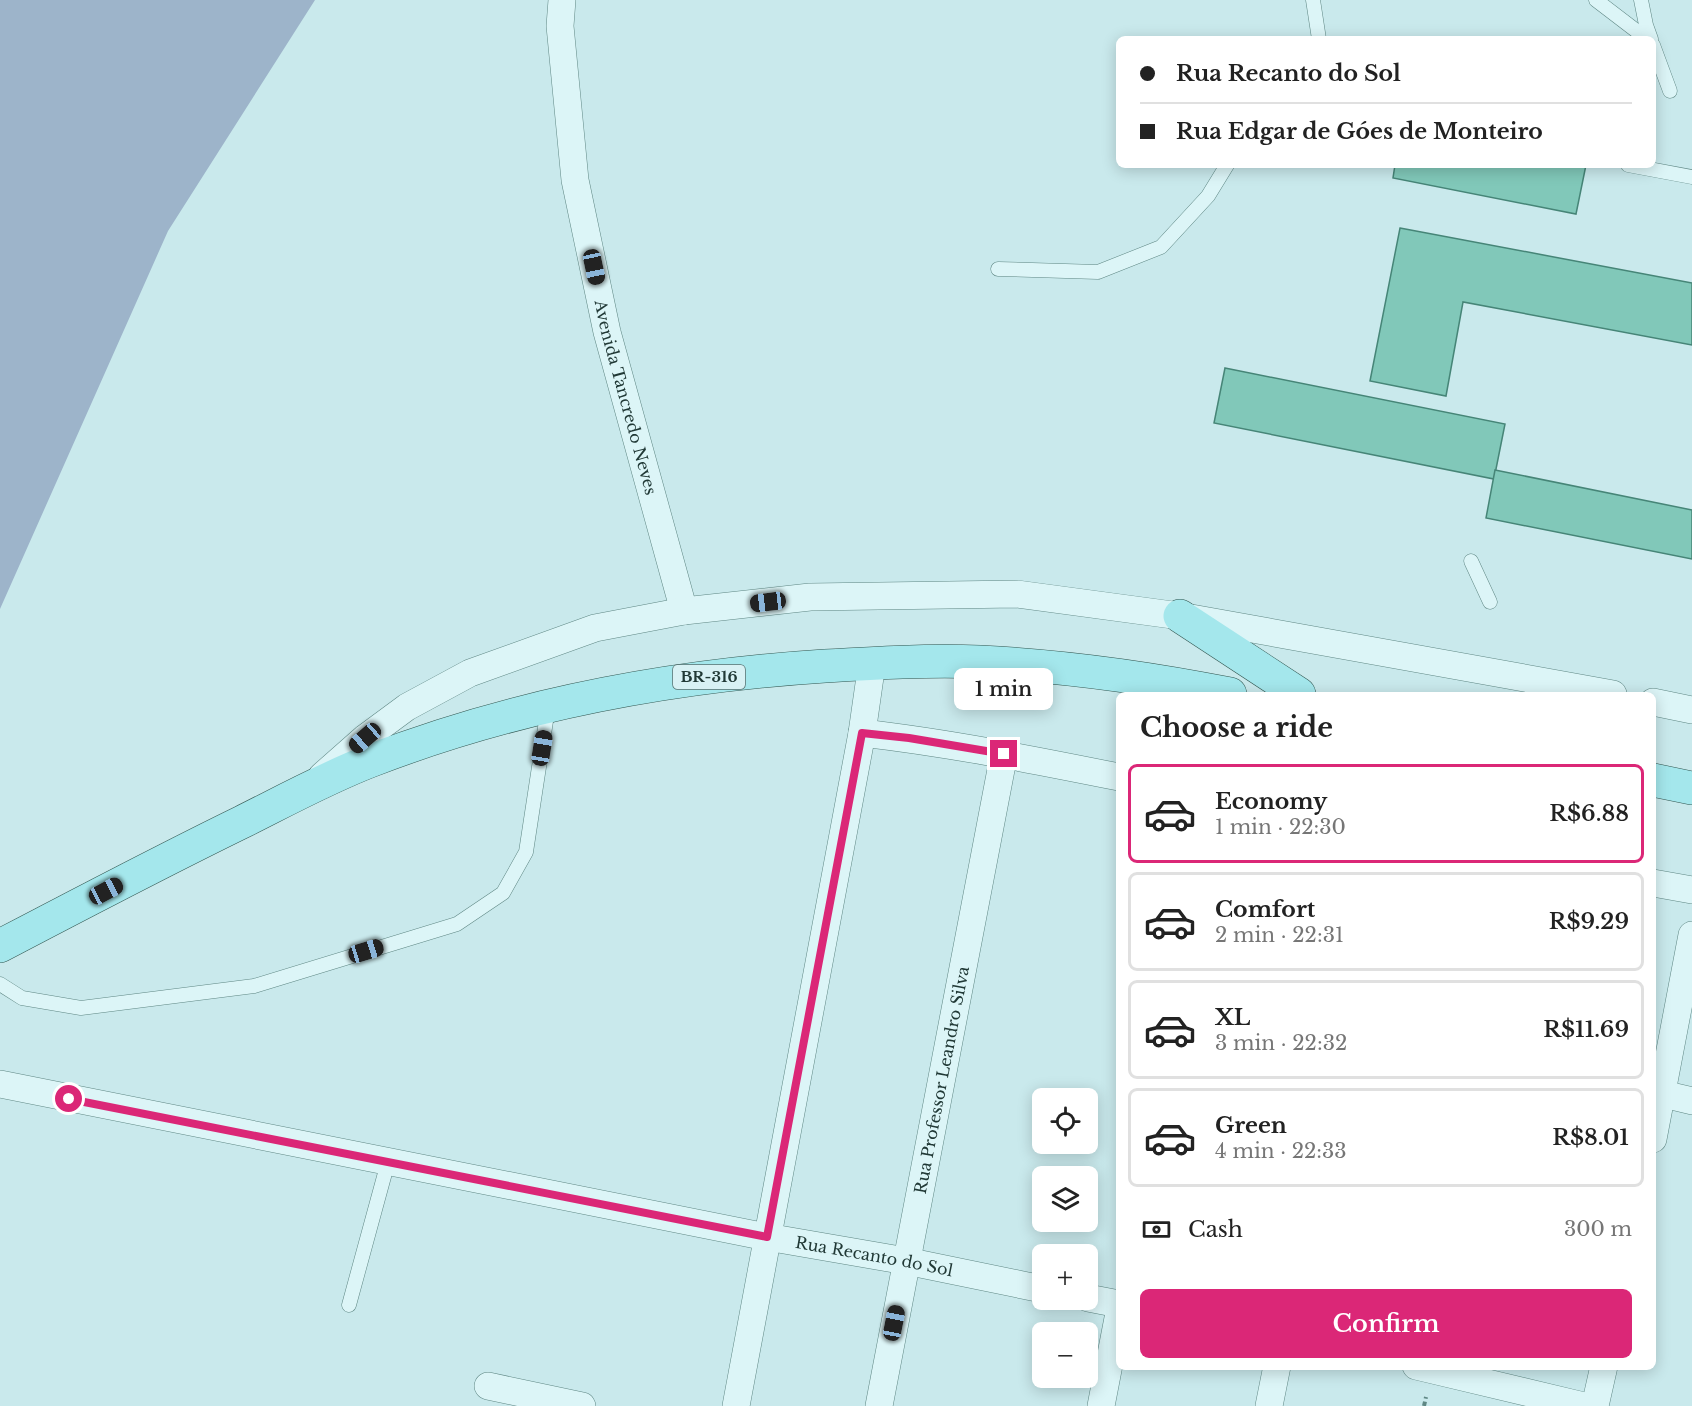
<!DOCTYPE html>
<meta charset="utf-8">
<style>
:root{--surface:#fff;--page:#f6f6f6;--text:#222;--muted:#767676;--line:#e0e0e0;--accent:#db2777}
body{margin:0;font-family:"Libre Baskerville",serif;background:var(--page);color:var(--text);height:100vh;display:flex;flex-direction:column;font-size:22px;white-space:nowrap}
*{box-sizing:border-box;margin:0}
p{font-size:20px;color:var(--muted)}
.icon{flex:none;width:33px;height:33px;fill:none;stroke:currentColor;stroke-width:2;stroke-linecap:round;stroke-linejoin:round}
.map{position:relative;flex:1;overflow:hidden}
.side{position:absolute;left:1116px;top:692px;width:540px;height:678px;display:flex;flex-direction:column;background:var(--surface);border-radius:9px;box-shadow:0 3px 15px #0003}
.side>*{flex:none}
.top-card{position:absolute;left:1116px;top:36px;width:540px;height:132px;border-radius:9px;box-shadow:0 3px 15px #0003;display:grid;align-content:center;height:132px;padding:0 24px;background:var(--surface)}
.tools{position:absolute;left:1032px;top:1088px;display:grid;gap:12px}
.tools a{display:grid;place-items:center;width:66px;height:66px;border-radius:9px;background:var(--surface);box-shadow:0 3px 15px #0003;font-size:30px}
.end{position:absolute;width:27px;height:27px;margin:-14px;border:8px solid #db2777;background:#fff;box-shadow:0 0 0 3px #fff}
.from{border-radius:50%}
.bubble{position:absolute;height:42px;border-radius:9px;background:var(--surface);box-shadow:0 3px 15px #0003;font-size:20px;font-weight:600;line-height:42px;text-align:center}
.car{position:absolute;width:18px;height:36px;margin:-18px -9px;border-radius:8px;box-shadow:0 0 4px 2px #0007;background:linear-gradient(#222 24%,#8ab4d8 0 40%,#222 0 76%,#8ab4d8 0 86%,#222 0)}
.top-card b{display:flex;align-items:center;gap:21px;height:57px;font-size:22px}
.top-card b+b{border-top:2px solid var(--line)}
.top-card i{width:15px;height:15px;background:var(--text)}
ul{padding:0;list-style:none}
li{display:flex;align-items:center;gap:18px;height:99px;margin:0 12px 9px;padding:0 12px;border:3px solid var(--line);border-radius:9px}
li div{flex:1}
li b{display:block;font-size:22px}
li em{font-style:normal;font-weight:600}
li.selected{border-color:var(--accent)}
li>.icon{width:54px;height:54px;stroke-width:1.5}
h2{padding:0 24px;font-size:27px;line-height:72px}
.pay{display:flex;align-items:center;gap:15px;height:66px;padding:0 24px;font-size:22px}
.pay p{margin-inline-start:auto}
.button{display:flex;gap:12px;margin-top:auto;padding:12px 24px}
.button a{flex:1;height:69px;border-radius:9px;background:var(--accent);color:#fff;font-size:24px;font-weight:600;line-height:69px;text-align:center}
.map>svg:first-child{display:block}
</style>
<div class="map">
<svg width="1692" height="1406" viewBox="0 0 1692 1406">
<rect width="100%" height="100%" fill="#c9e9ec"/>
<!-- green -->
<polygon fill="#9db4ca" points="0,0 315,0 168,231 0,609"/>
<!-- building -->
<g fill="#81c8b9" stroke="#468577" stroke-width="1.5">
<polygon points="1395,165 1586,165 1576,214 1393,178"/>
<polygon points="1400,228 1692,283 1692,345 1463,302 1446,396 1370,381"/>
<polygon points="1225,368 1505,424 1494,479 1214,423"/>
<polygon points="1495,470 1692,510 1692,559 1486,518"/>
</g>
<g fill="none" stroke-linecap="round" stroke-linejoin="round">
<defs>
<g id="lane">
<polyline points="1313,0 1319,39"/>
<polyline points="1596,0 1647,39"/>
<polyline points="1641,0 1646,25 1651,39"/>
<polyline points="1653,45 1670,91"/>
<polyline points="1628,165 1692,177"/>
<polyline points="998,269 1098,272 1161,247 1208,196 1227,165"/>
<polyline points="1471,561 1490,602"/>
<polyline points="0,984 22,998 81,1008 254,986 457,924 503,893 526,852 548,708"/>
<polyline points="349,1305 388,1162"/>
</g>
<g id="street">
<path id="s1" d="M562,0L560,26L575,180L607,332L684,611"/>
<polyline points="1653,702 1692,710"/>
<path d="M862,733C949,743 1034,760 1119,777"/>
<polyline points="322,776 365,738 407,707 470,673 595,628 684,611 810,597 1017,594 1180,616 1613,694"/>
<polyline points="1653,883 1692,890"/>
<path id="s2" d="M0,1084L767,1237L906,1261L1042,1289"/>
<polyline points="1663,1094 1692,1101"/>
<polyline points="1653,1139 1692,935"/>
<polyline points="1088,1298 1119,1304"/>
<polyline points="1416,1366 1584,1406"/>
<polyline points="488,1386 582,1406"/>
<polyline points="736,1406 862,733 872,663"/>
<path id="s3" d="M879,1406L1004,754"/>
<polyline points="1101,1406 1119,1313"/>
<polyline points="1269,1406 1277,1366"/>
<polyline points="1595,1406 1604,1366"/>
</g>
<g id="primary">
<polyline points="1180,616 1299,694"/>
<polyline points="1653,780 1692,788"/>
<path d="M0,946C80,904 160,862 242,822C284,801 326,778 370,761C515,705 670,676 825,666C876,663 928,660 980,662C1063,666 1149,678 1230,694"/>
</g>
</defs>
<!-- lane casing -->
<use href="#lane" stroke="#5f8784" stroke-width="15"/>
<!-- street casing -->
<use href="#street" stroke="#5f8784" stroke-width="28"/>
<!-- primary casing -->
<use href="#primary" stroke="#325650" stroke-width="34"/>
<!-- path -->
<polyline stroke="#5f8784" stroke-width="4" stroke-dasharray="4.5 3" stroke-linecap="butt" points="1424,1406 1426,1397"/>
<!-- lane -->
<use href="#lane" stroke="#dcf5f7" stroke-width="14"/>
<!-- street -->
<use href="#street" stroke="#dcf5f7" stroke-width="27"/>
<!-- primary -->
<use href="#primary" stroke="#a4e7ec" stroke-width="33"/>
</g>
<g fill="none" stroke-linecap="round" stroke-linejoin="round">
<!-- route -->
<polyline stroke="#db2777" stroke-width="8" points="69,1099 767,1237 862,733 909,738 1004,754"/>
</g>
<g text-anchor="middle" stroke-width="6" stroke-linejoin="round" paint-order="stroke">
<!-- shield labels -->
<rect fill="#d8f1f4" stroke="#58706f" stroke-width="1.5" x="673" y="665" width="72" height="24" rx="4.5"/>
<g font-size="15" font-weight="bold" fill="#213936">
<text x="709" y="682">BR-316</text>
</g>
<!-- street labels -->
<g font-size="16" fill="#213936" stroke="#d8f1f4">
<text dy="6" stroke="none"><textPath href="#s1" startOffset="404">Avenida Tancredo Neves</textPath></text>
<text dy="6" stroke="none"><textPath href="#s3" startOffset="332">Rua Professor Leandro Silva</textPath></text>
<text dy="6" stroke="none"><textPath href="#s2" startOffset="891">Rua Recanto do Sol</textPath></text>
</g>
</g>
</svg>
<div class="tools">
<a><svg class="icon" aria-label="locate" viewBox="0 0 24 24"><circle cx="12" cy="12" r="6"/><path d="M12 2v4M12 18v4M2 12h4M18 12h4"/></svg></a>
<a><svg class="icon" aria-label="layers" viewBox="0 0 24 24"><path d="M12 4l9 5-9 5-9-5zM3 14l9 5 9-5"/></svg></a>
<a>+</a>
<a>−</a>
</div>
<i class="end from" style="left:69px;top:1099px"></i>
<i class="end" style="left:1004px;top:754px"></i>
<div class="bubble" style="left:954px;top:668px;width:99px">1 min</div>
<i class="car" style="left:594px;top:267px;rotate:168deg"></i>
<i class="car" style="left:768px;top:602px;rotate:263deg"></i>
<i class="car" style="left:365px;top:738px;rotate:229deg"></i>
<i class="car" style="left:542px;top:748px;rotate:9deg"></i>
<i class="car" style="left:106px;top:891px;rotate:62deg"></i>
<i class="car" style="left:366px;top:951px;rotate:73deg"></i>
<i class="car" style="left:894px;top:1323px;rotate:11deg"></i>
<div class="top-card">
<b><i class="from"></i>Rua Recanto do Sol</b>
<b><i></i>Rua Edgar de Góes de Monteiro</b>
</div>
<section class="side">
<h2>Choose a ride</h2>
<ul>
<li class="selected"><svg class="icon" aria-label="car" viewBox="0 0 24 24"><path d="M5 17H2v-5l4-1 3-4h7l3 4 3 1v5h-3M9 17h6M6 11h13"/><circle cx="7" cy="17" r="2"/><circle cx="17" cy="17" r="2"/></svg><div><b>Economy</b><p>1 min · 22:30</p></div><em>R$6.88</em></li>
<li><svg class="icon" aria-label="car" viewBox="0 0 24 24"><path d="M5 17H2v-5l4-1 3-4h7l3 4 3 1v5h-3M9 17h6M6 11h13"/><circle cx="7" cy="17" r="2"/><circle cx="17" cy="17" r="2"/></svg><div><b>Comfort</b><p>2 min · 22:31</p></div><em>R$9.29</em></li>
<li><svg class="icon" aria-label="car" viewBox="0 0 24 24"><path d="M5 17H2v-5l4-1 3-4h7l3 4 3 1v5h-3M9 17h6M6 11h13"/><circle cx="7" cy="17" r="2"/><circle cx="17" cy="17" r="2"/></svg><div><b>XL</b><p>3 min · 22:32</p></div><em>R$11.69</em></li>
<li><svg class="icon" aria-label="car" viewBox="0 0 24 24"><path d="M5 17H2v-5l4-1 3-4h7l3 4 3 1v5h-3M9 17h6M6 11h13"/><circle cx="7" cy="17" r="2"/><circle cx="17" cy="17" r="2"/></svg><div><b>Green</b><p>4 min · 22:33</p></div><em>R$8.01</em></li>
</ul>
<div class="pay"><svg class="icon" aria-label="cash" viewBox="0 0 24 24"><path d="M3 7h18v10H3z"/><circle cx="12" cy="12" r="2"/></svg>Cash<p>300 m</p></div>
<div class="button"><a>Confirm</a></div>
</section>
</div>
